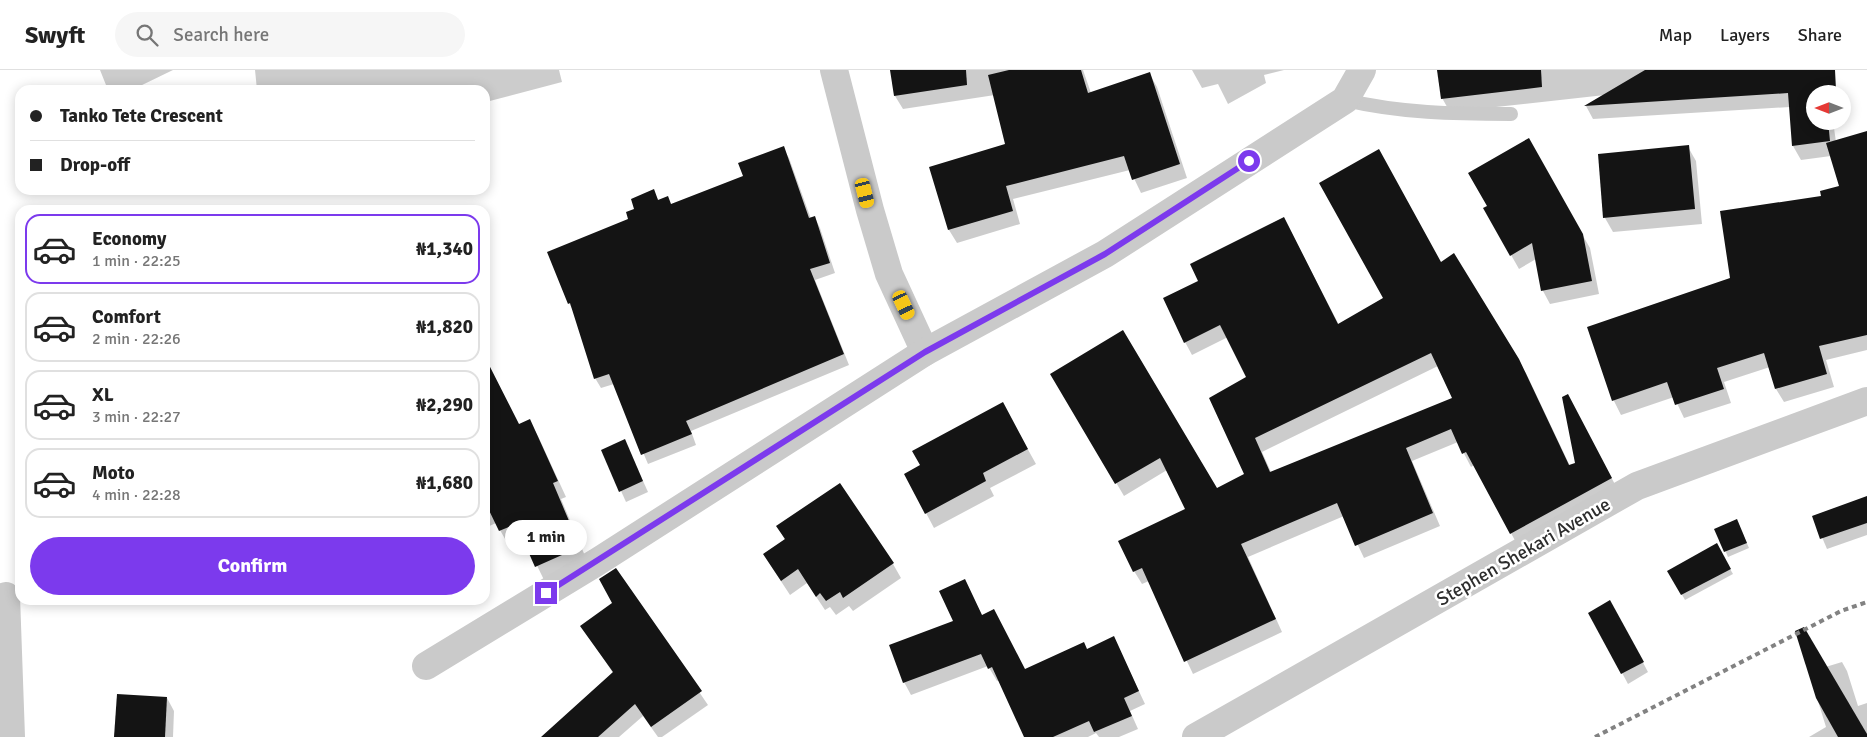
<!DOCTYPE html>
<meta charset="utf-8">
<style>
:root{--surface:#fff;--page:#f6f6f6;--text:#222;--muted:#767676;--line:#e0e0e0;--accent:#7c3aed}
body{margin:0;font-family:Signika,sans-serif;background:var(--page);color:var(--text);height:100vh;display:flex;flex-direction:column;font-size:19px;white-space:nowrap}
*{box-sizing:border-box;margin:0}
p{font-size:16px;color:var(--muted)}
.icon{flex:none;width:28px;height:28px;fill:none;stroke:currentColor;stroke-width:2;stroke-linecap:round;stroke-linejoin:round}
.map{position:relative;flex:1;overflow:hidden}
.side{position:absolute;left:15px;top:135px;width:475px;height:400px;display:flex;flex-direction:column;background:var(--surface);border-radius:15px;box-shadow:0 2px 12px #0003}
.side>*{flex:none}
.top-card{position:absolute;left:15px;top:15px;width:475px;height:110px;border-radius:15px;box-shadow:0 2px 12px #0003;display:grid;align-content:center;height:110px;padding:0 15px;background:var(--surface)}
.needle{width:32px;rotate:270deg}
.controls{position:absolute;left:1806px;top:15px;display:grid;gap:10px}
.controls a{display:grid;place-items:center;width:45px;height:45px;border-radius:50%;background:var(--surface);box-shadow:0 2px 12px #0003;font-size:25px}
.end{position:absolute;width:22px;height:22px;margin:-11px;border:6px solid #7c3aed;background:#fff;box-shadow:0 0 0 2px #fff}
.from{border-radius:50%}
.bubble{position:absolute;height:35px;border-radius:18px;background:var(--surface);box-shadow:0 2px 12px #0003;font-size:16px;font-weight:700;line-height:35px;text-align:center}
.car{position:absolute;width:15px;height:30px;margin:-15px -8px;border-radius:6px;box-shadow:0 0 4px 1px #0007;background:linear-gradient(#f5c518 24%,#345 0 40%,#f5c518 0 76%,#345 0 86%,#f5c518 0)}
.top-card b{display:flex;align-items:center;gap:18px;height:48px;font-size:19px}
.top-card b+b{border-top:1px solid var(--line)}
.top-card i{width:12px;height:12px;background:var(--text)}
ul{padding:9px 0 0;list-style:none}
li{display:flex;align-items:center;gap:15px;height:70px;margin:0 10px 8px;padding:0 5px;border:2px solid var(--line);border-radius:15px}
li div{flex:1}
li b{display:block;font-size:19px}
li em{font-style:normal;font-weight:700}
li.current{border-color:var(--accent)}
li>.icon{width:45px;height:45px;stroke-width:1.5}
.cta{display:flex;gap:10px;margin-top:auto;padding:10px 15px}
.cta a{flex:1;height:58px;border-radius:30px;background:var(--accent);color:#fff;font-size:20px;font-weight:700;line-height:58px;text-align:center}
header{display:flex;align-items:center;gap:30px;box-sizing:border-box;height:70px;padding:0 25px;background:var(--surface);border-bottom:1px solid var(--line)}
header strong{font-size:24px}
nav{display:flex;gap:28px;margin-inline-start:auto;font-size:18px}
.search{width:350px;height:45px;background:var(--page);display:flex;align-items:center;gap:12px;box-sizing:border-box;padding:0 18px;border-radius:28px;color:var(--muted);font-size:19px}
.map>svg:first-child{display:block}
</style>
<header>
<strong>Swyft</strong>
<div class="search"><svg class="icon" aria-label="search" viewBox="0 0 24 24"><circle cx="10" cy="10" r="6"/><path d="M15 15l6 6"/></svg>Search here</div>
<nav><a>Map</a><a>Layers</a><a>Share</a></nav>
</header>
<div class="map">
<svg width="1867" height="667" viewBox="0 0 1867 667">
<rect width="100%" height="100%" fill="#fff"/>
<!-- shadow -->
<g fill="#0003" fill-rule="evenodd">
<polygon points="100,0 173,0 138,17 140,20 108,20"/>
<polygon points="255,0 559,0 562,12 486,32 485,20 479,20 478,17 457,20 257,20"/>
<polygon points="892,0 1083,0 1091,23 1149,3 1157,17 1187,108 1141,123 1130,100 1013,129 1020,154 957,173 949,160 931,98 1007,75 995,25 903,39 895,26"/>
<polygon points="1192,0 1284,0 1264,5 1266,13 1228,34 1218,14 1202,18"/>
<polygon points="1451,0 1825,0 1829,24 1815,24 1815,51 1833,51 1836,72 1867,62 1867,280 1826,290 1834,317 1784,332 1776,319 1770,297 1724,312 1731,333 1684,348 1674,327 1621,345 1614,331 1589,258 1731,209 1823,127 1840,117 1831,86 1801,90 1793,76 1790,37 1593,49 1586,36 1605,25 1450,42 1442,28"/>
<polygon points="1528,70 1590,178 1599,224 1550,234 1543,221 1536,189 1519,199 1485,139 1488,137"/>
<polygon points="1688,77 1696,91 1702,154 1613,162 1605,148 1599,85"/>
<polygon points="783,78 789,88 811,149 815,148 820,158 835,203 815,210 849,295 691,361 696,375 648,394 614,314 601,318 595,308 574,242 569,233 636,139 653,121 659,131 671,135 744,107"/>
<path d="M1291,162L1339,255L1441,193L1526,303L1570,396L1576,394L1575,339L1619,422L1518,476L1474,395L1471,397L1458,372L1412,391L1440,456L1364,488L1344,446L1248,487L1282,562L1193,604L1149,511L1142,514L1134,501L1187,440L1167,400L1124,426L1052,304L1216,420L1246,404L1248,307L1228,267L1192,285L1185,272L1200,211ZM1438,296L1454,329L1271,402L1262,382Z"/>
<polygon points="485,290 519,355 529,350 538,366 566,427 561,429 588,493 545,512 524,469 509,476 496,453 485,458"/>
<polygon points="1011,349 1036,394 990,418 994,426 934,458 926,443"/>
<polygon points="625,371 648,422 626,432 603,381"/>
<polygon points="1867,427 1867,465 1827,479 1813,446"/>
<polygon points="1739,455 1749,478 1728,487 1716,459"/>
<polygon points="778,457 893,494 901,508 853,541 849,536 836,545 830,537 825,540 807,513 790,525 773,499 764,484 785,470"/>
<polygon points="1716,475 1733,504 1685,530 1669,502"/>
<polygon points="616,500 708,635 662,667 658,667 643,646 619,667 563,667 613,603 582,556 614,533"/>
<polygon points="965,510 982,546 1025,601 1087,580 1114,568 1145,634 1130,641 1138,659 1119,667 1099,667 1096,663 1088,667 1025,667 999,610 997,611 988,596 911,625 904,612 955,551"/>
<polygon points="1616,542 1648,602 1628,614 1590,543"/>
<polygon points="1842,592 1847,601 1858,636 1867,633 1867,667 1809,667 1826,657 1809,602"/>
<polygon points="167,628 174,641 173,667 115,667"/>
</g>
<!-- building -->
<g fill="#141414" fill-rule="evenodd">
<polygon points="890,0 966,0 967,15 894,26"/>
<polygon points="1009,0 1081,0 1088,23 1150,2 1180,94 1132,110 1124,86 1006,116 1013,141 948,160 929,97 1005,74 988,5"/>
<polygon points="1437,0 1541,0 1542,17 1441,29"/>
<polygon points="1645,0 1835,0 1836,20 1815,24 1815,51 1828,51 1830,71 1792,76 1788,23 1584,36"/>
<polygon points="1867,61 1867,265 1819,276 1827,304 1775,319 1764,283 1717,298 1724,319 1675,335 1667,312 1612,331 1587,257 1730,208 1720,141 1821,126 1820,121 1839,116 1826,73"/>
<polygon points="1529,68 1583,164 1592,211 1541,221 1532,173 1510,186 1483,138 1487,136 1468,103"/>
<polygon points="1689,75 1695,139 1603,148 1598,84"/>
<polygon points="784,76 809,148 815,146 830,193 810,199 844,284 686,351 692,364 641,385 609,304 594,309 570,233 568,234 547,182 628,149 626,142 634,139 631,129 654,119 658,130 668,126 671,134 743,106 738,93"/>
<path d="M1379,79L1441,192L1454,183L1519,289L1569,395L1575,393L1562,327L1568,324L1612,408L1510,464L1466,382L1462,384L1451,359L1406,378L1433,443L1355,476L1337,433L1241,474L1276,549L1184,592L1142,498L1133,502L1118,471L1185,439L1160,388L1115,414L1050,304L1123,260L1217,418L1244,404L1209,328L1246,307L1220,255L1184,273L1163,228L1198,211L1190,194L1284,147L1338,254L1383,228L1319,113ZM1431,283L1452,328L1270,402L1255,368Z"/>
<polygon points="485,287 519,354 530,349 558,411 553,413 580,477 535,497 516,454 499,461 485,432"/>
<polygon points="1003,332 1028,379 983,403 986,411 925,444 904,404 920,395 912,381"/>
<polygon points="625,369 643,411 619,422 601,380"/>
<polygon points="840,413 894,493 843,528 840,522 826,531 820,523 816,527 798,499 781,511 763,484 785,469 776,456"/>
<polygon points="1867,426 1867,453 1820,469 1812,446"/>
<polygon points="1737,449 1747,473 1724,482 1714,459"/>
<polygon points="1717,473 1731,499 1681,525 1667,501"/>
<polygon points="616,498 702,621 651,657 635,634 598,667 541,667 613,602 580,556 612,533 599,509"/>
<polygon points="965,509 982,545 994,539 1025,599 1084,572 1087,579 1114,566 1139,621 1124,628 1132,646 1094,662 1089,651 1053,667 1024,667 992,597 988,599 981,584 903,613 889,575 953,551 939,521"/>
<polygon points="1610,530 1644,592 1621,604 1588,543"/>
<polygon points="1804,557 1867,664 1867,667 1838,667 1816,628 1795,561"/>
<polygon points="117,624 167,627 165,667 114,667"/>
</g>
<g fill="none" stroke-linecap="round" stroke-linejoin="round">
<!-- lane -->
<path stroke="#cacaca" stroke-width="14" d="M1345,30C1400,43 1454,44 1511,44"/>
<!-- street -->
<g stroke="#cacaca" stroke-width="28">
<polyline points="834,0 870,140 889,204 925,282"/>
<polyline points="6,526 11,667"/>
<polyline points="426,596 597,492 925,282 1105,184 1345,30 1362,0"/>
<polyline points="1196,667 1637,416 1867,331"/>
</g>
<!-- rail -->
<polyline stroke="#828282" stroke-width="4" stroke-dasharray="5 4" stroke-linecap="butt" points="1595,667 1841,541 1867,532"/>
</g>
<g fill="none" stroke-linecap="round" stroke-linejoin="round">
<!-- route -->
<polyline stroke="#7c3aed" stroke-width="6" points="546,523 925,282 1105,184 1249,91"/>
</g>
<g text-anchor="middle" stroke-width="5" stroke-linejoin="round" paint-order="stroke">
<!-- street labels -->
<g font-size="19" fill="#2d2d2d" stroke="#fff">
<text transform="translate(1523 481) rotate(-30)" y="7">Stephen Shekari Avenue</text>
</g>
</g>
</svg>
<div class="controls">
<a><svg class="needle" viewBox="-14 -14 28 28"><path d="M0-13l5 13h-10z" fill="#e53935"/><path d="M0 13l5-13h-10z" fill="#767676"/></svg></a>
</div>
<i class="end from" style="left:1249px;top:91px"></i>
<i class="end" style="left:546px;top:523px"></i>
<div class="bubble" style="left:505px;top:450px;width:82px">1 min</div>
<i class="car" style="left:865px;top:123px;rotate:166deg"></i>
<i class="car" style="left:904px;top:235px;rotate:155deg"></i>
<div class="top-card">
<b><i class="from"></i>Tanko Tete Crescent</b>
<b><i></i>Drop-off</b>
</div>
<section class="side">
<ul>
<li class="current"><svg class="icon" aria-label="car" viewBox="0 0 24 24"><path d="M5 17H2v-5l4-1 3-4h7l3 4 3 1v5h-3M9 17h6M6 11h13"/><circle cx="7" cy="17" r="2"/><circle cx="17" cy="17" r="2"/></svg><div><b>Economy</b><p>1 min · 22:25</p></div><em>₦1,340</em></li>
<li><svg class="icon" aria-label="car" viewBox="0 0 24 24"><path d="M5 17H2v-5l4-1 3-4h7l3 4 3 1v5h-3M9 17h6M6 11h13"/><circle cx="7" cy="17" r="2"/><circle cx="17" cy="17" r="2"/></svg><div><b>Comfort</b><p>2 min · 22:26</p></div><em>₦1,820</em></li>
<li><svg class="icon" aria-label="car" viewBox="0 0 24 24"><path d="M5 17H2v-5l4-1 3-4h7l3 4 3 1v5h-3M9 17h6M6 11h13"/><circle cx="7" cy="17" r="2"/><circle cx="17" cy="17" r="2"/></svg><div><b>XL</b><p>3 min · 22:27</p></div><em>₦2,290</em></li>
<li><svg class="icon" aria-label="car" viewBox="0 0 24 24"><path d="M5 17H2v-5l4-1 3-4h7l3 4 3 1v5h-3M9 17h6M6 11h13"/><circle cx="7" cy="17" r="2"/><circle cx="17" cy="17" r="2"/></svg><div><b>Moto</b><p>4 min · 22:28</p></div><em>₦1,680</em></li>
</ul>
<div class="cta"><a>Confirm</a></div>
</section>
</div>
